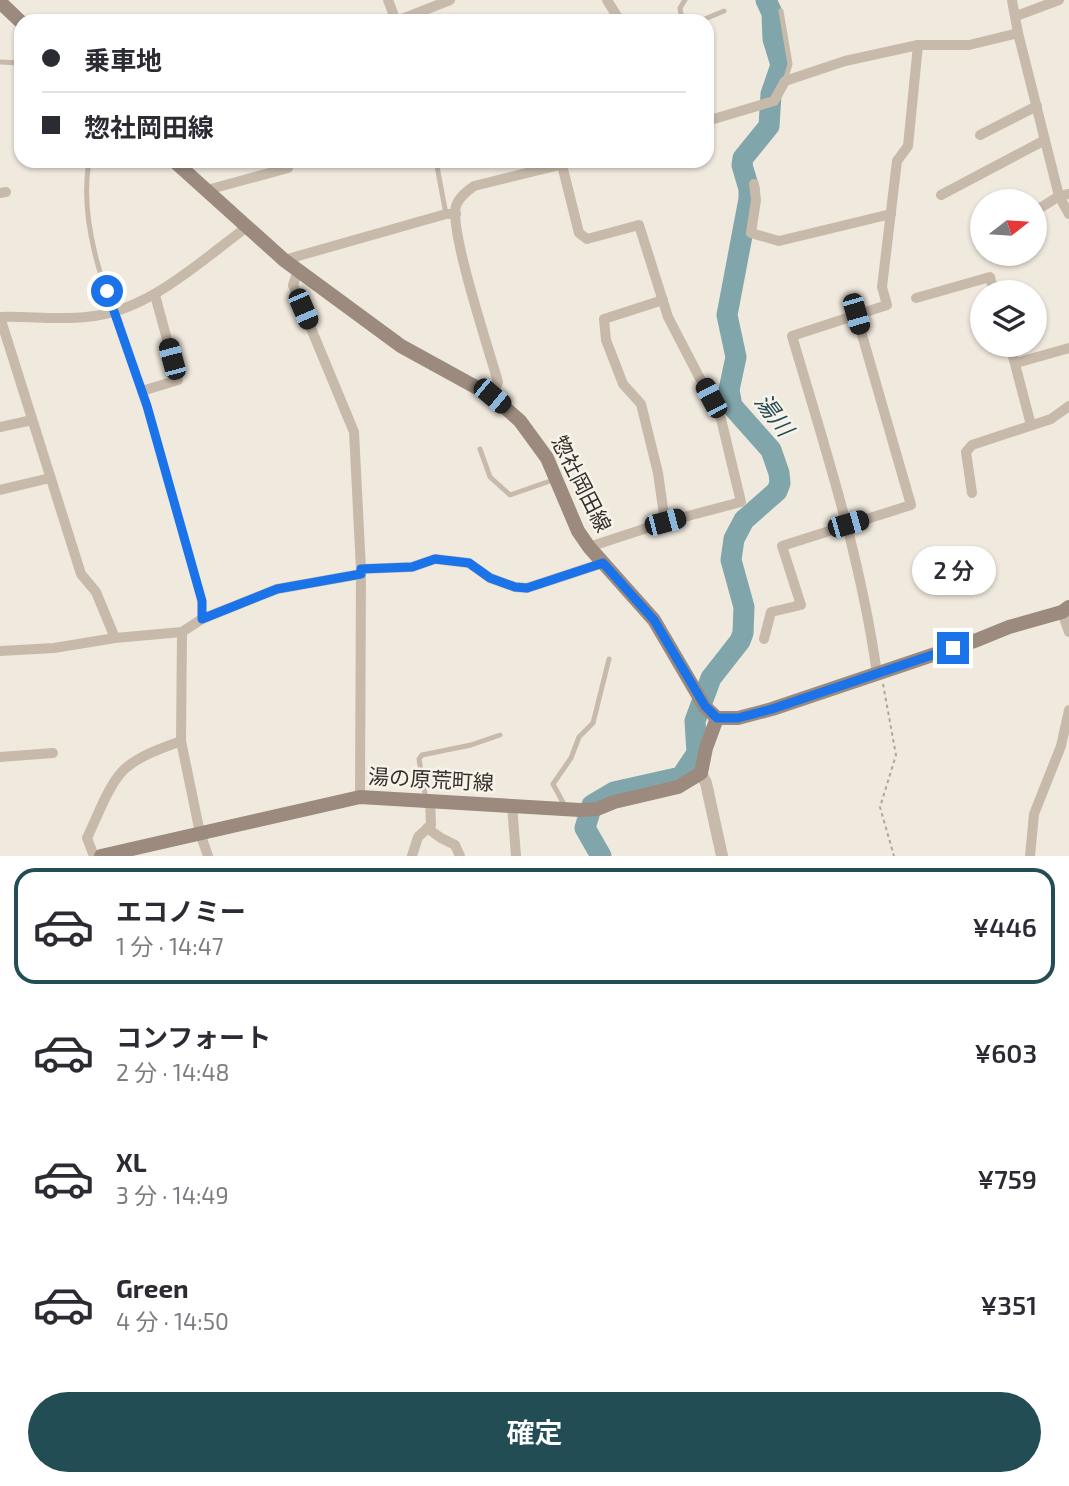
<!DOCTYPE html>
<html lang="ja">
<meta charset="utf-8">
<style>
:root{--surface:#fff;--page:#f7f7f7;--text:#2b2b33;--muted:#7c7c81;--line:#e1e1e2;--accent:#234d54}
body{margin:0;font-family:"Exo 2","Noto Sans JP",sans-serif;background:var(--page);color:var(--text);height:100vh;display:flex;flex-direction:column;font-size:26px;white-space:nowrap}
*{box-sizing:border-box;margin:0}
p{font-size:23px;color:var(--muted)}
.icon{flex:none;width:38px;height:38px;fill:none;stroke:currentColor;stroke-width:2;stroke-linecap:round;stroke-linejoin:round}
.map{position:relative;height:856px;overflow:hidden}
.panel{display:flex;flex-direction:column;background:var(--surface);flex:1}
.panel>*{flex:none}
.guide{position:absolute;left:14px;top:14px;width:700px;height:154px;border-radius:21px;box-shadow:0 2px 5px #0004;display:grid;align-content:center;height:154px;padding:0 28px;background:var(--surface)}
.needle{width:46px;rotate:73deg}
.tools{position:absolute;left:970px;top:189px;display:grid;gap:14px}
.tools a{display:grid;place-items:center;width:77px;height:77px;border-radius:50%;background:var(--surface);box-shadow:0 2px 5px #0004;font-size:35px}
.end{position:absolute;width:32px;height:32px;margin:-16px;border:9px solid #1a73e8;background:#fff;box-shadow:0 0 0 4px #fff}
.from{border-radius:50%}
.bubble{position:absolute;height:49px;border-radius:24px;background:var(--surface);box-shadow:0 2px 5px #0004;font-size:23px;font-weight:600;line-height:49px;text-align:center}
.car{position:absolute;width:21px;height:42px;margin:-21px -10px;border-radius:9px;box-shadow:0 0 5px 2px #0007;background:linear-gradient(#222 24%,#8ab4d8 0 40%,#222 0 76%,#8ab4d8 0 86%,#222 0)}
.guide b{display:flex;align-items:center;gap:24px;height:66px;font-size:26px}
.guide b+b{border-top:2px solid var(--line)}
.guide i{width:18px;height:18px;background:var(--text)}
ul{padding:12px 0 0;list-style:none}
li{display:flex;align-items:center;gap:21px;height:116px;margin:0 14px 10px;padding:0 14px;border:4px solid transparent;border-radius:21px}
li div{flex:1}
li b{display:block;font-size:26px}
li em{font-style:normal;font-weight:600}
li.active{border-color:var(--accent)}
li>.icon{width:63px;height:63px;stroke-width:1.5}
.action{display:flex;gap:14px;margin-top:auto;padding:14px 28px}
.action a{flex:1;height:80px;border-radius:42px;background:var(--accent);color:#fff;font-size:28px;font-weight:600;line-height:80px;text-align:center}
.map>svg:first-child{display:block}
</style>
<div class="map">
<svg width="1069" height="856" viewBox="0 0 1069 856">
<rect width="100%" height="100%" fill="#f0e9de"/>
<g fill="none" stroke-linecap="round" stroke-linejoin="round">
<!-- river -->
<polyline stroke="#80a6ab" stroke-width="21" points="601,856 585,828 592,805 614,792 681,777 697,753 695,721 711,678 740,641 743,633 744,607 731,560 734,539 744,520 777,491 780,483 779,473 771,450 732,406 729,390 736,357 727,315 749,199 749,189 742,165 743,158 769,126 771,94 781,65 773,39 772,13 766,0"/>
<!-- path -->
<polyline stroke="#b3a595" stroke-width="2" stroke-dasharray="3.5 3.5" stroke-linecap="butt" points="883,684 896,755 880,807 894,856"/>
<!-- service -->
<g stroke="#c8baab" stroke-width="5">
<polyline points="781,11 790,64 785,81"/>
<polyline points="682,21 680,8 685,0"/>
<polyline points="700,21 724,11"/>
<polyline points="0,62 21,63"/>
<path d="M89,161C75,242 124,331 147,407C167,471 184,536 202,601V619"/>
<polyline points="436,161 446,214"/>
<polyline points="480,449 490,477 510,495 553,480"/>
<polyline points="426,799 419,759 422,755 471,745 500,735"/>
<polyline points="566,808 553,784 571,758 579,737 593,723 609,659"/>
</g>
<!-- minor -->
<g stroke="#c8baab" stroke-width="10">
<polyline points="388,0 396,21"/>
<polyline points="607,0 620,21"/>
<polyline points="1012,0 1018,33 1059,196 1069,214"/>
<polyline points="1016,16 1059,0"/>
<polyline points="397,21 450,0"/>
<polyline points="707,121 774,101 785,81 845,61 918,45 969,45 1018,33"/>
<polyline points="980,135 1037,106"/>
<polyline points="562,165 579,233 587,239 639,225 668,317 721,419 741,502 665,522 589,547"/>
<polyline points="754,184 756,200 751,233 779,241 891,214"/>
<polyline points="207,190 288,168"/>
<polyline points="0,193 6,192"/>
<polyline points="941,195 1045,140"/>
<polyline points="1034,212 1059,196 1069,194"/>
<polyline points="284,260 446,214 456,214"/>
<polyline points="298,271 293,285 354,432 361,569 360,797"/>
<polyline points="916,298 990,277 994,292"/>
<polyline points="663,300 604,319 606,340 623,384 641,404 658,473 665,522"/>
<polyline points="0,317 81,574 96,592 115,638"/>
<path d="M0,317C28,316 58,320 86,317C148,312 199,262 247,227"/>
<polyline points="1010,345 1031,425"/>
<polyline points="1016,363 1069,348"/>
<polyline points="142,391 178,380 155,295"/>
<path d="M492,396L498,382C489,350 449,230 456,206C459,197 467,191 474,186L576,161"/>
<polyline points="0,427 32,420"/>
<polyline points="0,490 50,478"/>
<polyline points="972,493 966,452 972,445 1051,419 1069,406"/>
<polyline points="361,569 412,567 435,559 469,563 490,578 515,587 527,588 603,563"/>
<polyline points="1062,612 1069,632"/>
<polyline points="182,632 181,741 200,833 208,856"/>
<polyline points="764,639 771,612 801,605 782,546 911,505 856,314"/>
<polyline points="0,651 54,648 115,638 182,632 202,619 277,589 361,574"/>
<path d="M877,674C861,558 825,448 792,336L887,305L882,287L897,161L908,146L918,45"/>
<polyline points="0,757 53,753"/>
<polyline points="512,805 516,856"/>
<polyline points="427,828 441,838 455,845 460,856"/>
<path d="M94,856L87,838C97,818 110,780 127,767C143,754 163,748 181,741"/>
<polyline points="412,856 418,837 431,825 430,799"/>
<polyline points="1030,856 1034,814 1061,746 1069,710"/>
</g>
<!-- tertiary -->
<polyline stroke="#c8baab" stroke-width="12" points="701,773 706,783 722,856"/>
<!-- secondary -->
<g stroke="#9b8a7d" stroke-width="14">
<polyline points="0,2 21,22"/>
<polyline points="174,161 284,260 401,346 492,396 520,421 547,458 578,531 589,547 654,620 705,707 717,718 738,718 772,709 977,640 1009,627 1062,612 1069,607"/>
<polyline points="101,856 360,797 580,810 597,809 614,802 678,787 701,773 706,748 717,718"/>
</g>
</g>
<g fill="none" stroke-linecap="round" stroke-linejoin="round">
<!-- route -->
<polyline stroke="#1a73e8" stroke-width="9" points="107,291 147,406 202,601 202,619 277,589 361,574 361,569 412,567 435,559 469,563 490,578 515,587 527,588 603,563 654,620 705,706 717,718 738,718 772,709 953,648"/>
</g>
<g text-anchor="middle" stroke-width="5" stroke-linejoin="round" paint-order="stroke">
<!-- street labels -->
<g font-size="21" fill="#362f2a" stroke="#f8f3ea">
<text transform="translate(581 484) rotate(63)" y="7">惣社岡田線</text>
<text transform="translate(431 780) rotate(3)" y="7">湯の原荒町線</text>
</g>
<!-- water labels -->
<g font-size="23" font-style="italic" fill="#234d54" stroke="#f8f3ea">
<text transform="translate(774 415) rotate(53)" y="8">湯川</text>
</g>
</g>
</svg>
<div class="tools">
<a><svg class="needle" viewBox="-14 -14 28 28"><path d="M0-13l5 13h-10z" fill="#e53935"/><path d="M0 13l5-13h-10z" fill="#7c7c81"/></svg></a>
<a><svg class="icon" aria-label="layers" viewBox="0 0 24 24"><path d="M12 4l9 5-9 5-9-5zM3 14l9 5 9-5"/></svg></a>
</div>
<i class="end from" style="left:107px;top:291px"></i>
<i class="end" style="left:953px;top:648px"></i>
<div class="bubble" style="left:912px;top:546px;width:84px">2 分</div>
<i class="car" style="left:303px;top:309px;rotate:157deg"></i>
<i class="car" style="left:856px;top:314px;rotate:164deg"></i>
<i class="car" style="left:172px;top:359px;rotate:345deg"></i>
<i class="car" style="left:492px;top:396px;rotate:130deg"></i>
<i class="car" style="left:711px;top:398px;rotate:332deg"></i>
<i class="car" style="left:665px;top:522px;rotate:75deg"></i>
<i class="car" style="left:848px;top:524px;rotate:74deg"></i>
<div class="guide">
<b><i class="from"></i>乗車地</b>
<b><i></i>惣社岡田線</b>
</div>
</div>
<section class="panel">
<ul>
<li class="active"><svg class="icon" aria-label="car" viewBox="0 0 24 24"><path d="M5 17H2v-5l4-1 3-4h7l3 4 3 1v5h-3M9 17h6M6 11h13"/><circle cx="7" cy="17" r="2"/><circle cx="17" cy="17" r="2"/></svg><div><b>エコノミー</b><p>1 分 · 14:47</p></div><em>¥446</em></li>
<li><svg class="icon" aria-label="car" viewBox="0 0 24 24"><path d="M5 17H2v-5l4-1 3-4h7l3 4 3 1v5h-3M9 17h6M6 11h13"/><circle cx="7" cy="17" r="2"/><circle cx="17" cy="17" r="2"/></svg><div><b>コンフォート</b><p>2 分 · 14:48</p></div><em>¥603</em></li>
<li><svg class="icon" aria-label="car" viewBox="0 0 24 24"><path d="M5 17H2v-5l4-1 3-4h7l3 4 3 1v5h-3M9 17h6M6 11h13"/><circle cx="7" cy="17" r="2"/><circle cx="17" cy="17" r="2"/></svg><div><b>XL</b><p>3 分 · 14:49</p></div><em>¥759</em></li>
<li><svg class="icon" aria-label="car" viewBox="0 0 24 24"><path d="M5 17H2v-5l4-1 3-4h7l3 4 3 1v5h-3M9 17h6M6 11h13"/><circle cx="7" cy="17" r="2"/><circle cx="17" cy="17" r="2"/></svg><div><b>Green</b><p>4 分 · 14:50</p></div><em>¥351</em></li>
</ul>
<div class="action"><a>確定</a></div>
</section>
